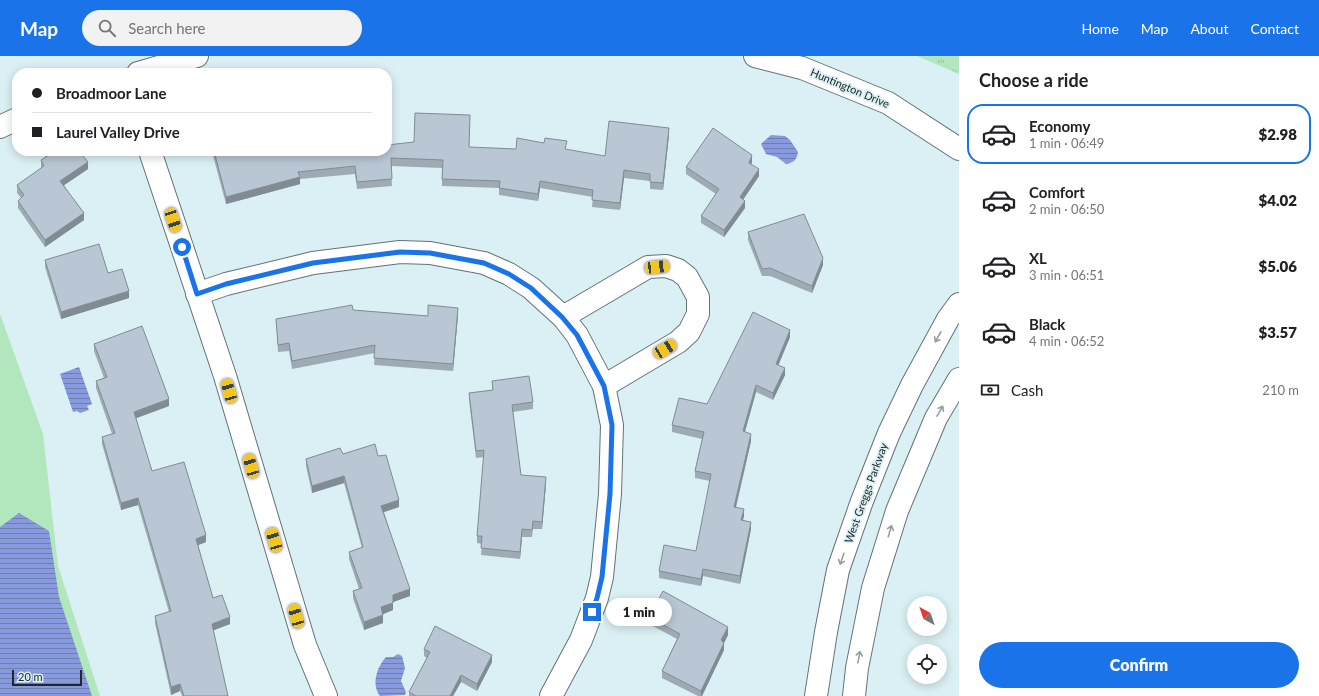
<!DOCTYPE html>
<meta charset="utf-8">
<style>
:root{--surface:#fff;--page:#f2f2f2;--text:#202124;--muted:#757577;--line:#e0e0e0;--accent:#1a73e8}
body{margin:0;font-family:Lato,sans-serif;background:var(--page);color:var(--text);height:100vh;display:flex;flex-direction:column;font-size:15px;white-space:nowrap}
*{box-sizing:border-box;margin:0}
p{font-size:13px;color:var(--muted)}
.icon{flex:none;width:22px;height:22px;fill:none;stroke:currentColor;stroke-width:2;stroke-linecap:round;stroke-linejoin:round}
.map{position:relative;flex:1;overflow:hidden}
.panel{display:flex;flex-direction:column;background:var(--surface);width:360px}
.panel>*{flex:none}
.top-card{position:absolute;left:12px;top:12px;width:380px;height:88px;border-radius:16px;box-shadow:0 2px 10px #0003;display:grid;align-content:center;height:88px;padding:0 20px;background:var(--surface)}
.needle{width:26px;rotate:320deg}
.controls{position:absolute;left:907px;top:540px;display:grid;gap:8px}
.controls a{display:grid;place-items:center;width:40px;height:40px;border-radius:50%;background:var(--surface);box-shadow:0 2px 10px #0003;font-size:20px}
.scale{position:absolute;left:12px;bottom:10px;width:70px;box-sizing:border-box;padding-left:4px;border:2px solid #20282a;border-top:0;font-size:11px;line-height:14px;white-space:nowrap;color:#20282a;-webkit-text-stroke:3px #dbf0f4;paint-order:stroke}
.end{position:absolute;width:18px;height:18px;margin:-9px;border:5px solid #1a73e8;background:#fff;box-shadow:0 0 0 2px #fff}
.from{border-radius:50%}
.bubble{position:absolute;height:28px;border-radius:14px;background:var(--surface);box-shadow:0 2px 10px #0003;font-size:13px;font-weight:800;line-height:28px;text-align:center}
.car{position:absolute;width:12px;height:24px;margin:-12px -6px;border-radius:5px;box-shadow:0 0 3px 1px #0007;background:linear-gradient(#f5c518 24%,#345 0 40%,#f5c518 0 76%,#345 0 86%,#f5c518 0)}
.top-card b{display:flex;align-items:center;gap:14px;height:38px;font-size:15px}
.top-card b+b{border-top:1px solid var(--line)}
.top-card i{width:10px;height:10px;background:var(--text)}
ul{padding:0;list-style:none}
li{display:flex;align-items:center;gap:12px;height:60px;margin:0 8px 6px;padding:0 12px;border:2px solid transparent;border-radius:16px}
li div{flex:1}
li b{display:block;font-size:15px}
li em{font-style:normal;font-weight:800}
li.on{border-color:var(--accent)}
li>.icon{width:36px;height:36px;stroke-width:1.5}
h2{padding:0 20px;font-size:18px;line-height:48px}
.pay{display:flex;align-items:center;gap:10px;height:44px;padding:0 20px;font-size:15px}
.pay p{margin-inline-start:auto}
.primary-button{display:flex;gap:8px;margin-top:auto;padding:8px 20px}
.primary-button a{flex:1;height:46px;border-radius:24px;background:var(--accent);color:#fff;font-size:16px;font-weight:800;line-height:46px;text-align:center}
header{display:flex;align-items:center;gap:24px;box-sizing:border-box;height:56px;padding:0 20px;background:var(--accent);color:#fff}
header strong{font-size:19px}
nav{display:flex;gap:22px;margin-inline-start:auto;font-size:14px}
.search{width:280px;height:36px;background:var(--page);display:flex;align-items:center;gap:10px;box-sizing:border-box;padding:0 14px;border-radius:22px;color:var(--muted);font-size:15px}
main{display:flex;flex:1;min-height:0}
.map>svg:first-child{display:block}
</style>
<header>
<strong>Map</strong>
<div class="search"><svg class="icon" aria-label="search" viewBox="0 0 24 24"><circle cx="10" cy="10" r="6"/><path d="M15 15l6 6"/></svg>Search here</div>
<nav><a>Home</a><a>Map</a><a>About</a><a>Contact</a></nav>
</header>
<main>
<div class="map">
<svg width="959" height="640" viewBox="0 0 959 640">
<defs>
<pattern id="park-tufts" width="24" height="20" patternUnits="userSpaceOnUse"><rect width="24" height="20" fill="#b2e6bc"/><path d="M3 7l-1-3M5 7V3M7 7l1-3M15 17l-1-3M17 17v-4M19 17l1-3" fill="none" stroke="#99c5a2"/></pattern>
<pattern id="water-rules" width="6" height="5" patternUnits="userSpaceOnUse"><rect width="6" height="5" fill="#879add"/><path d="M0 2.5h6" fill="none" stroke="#6e7eb3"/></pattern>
</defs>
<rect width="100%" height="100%" fill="#dbf0f4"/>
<!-- grass -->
<polygon fill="#b2e6bc" points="0,258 43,378 58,510 100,640 0,640"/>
<!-- park -->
<polygon fill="url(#park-tufts)" points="917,0 959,0 959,18"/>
<!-- water -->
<g fill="url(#water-rules)">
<path d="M771,79L785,80L790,84L798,96C797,104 793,107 786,108L777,101L766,98L761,88Z"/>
<polygon points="79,311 92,348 87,350 89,354 80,357 77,355 73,356 60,318"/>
<polygon points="19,457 49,475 59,541 92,640 0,640 0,471"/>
<path d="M398,598L402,600L405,612L401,625L406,636L405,639L380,640C371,628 377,611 386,601H393Z"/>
</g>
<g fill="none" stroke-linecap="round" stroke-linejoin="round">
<defs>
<g id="minor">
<polyline points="755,0 802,12 888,47 959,93"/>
<polyline points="138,17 197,0"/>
<polyline points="0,71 17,63"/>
<polyline points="150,95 225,320 305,589 326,640"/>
<polyline points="197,238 226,228 313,207 400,196 430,197 484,207 509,218 531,232 563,261 577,279 604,330 612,369 610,438 602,521 597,542 581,584 551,640"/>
<polyline points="563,261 648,211 666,210 678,214 687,221 698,241 698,258 689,276 678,286 604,330"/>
<polyline points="816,640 826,576 838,514 862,445 889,377 912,329 948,263 959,248"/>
<polyline points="854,640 857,612 873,532 897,455 936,362 959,323"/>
</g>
</defs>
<!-- minor casing -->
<use href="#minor" stroke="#607377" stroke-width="24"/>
<!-- minor -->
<use href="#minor" stroke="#fff" stroke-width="22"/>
</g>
<!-- wall -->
<g fill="#9eabb5">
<polygon points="470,66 469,92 516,93 566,94 605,100 669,79 663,134 650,133 650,125 624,122 620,154 592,151 593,141 540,132 538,145 499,139 499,132 442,130 442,112 391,110 392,130 357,133 355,118 300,123 300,128 226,148 212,96 212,95 387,95"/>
<polygon points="41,104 88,113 64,129 84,164 45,191 18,152 18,145 21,142 17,137 17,129 41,112"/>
<polygon points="752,106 751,108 759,120 743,144 745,152 724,181 701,167 701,160 716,138 686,118 686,111"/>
<polygon points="748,176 823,209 812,237 770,220 762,220 748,184"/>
<polygon points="45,204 108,217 129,242 61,263 45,211"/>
<polygon points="353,254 428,260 458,259 453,315 374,309 375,297 292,313 289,295 278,296 276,263"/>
<polygon points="790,281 778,309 785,319 773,344 756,336 745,376 751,385 736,452 744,460 743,464 751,473 740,528 703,520 701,530 659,522 659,515 696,495 710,425 695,422 695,415 702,383 672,376 672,369 707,348"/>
<polygon points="94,288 169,350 136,362 152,415 206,486 198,489 213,542 230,568 213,574 228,640 182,640 180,635 171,639 155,567 155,560 169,556 138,449 121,454 102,388 102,381 112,378 96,332 96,325 104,322 94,295"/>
<polygon points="492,325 533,346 533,353 513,356 521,419 546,428 542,473 533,473 532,481 522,481 520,503 481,499 482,488 477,487 477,480 484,401 476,402 469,344 469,337 492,334"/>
<polygon points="343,398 378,400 399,451 384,456 410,540 393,546 393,554 383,558 383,567 364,574 353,542 353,535 359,533 349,503 349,496 362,492 344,427 312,437 306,410 306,403"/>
<polygon points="649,561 728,579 724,587 724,594 702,640 698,640 662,622 662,615 677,583 649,568"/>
<polygon points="424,593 492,606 477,635 461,626 453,640 409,640 409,636 427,602 424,600"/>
</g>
<!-- shaded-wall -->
<g fill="#818b94">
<polygon points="669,72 669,79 663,134 663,127"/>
<polygon points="752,99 752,106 749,114 749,107"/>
<polygon points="88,106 88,113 60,132 60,125"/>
<polygon points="759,113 759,120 740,148 740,141"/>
<polygon points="624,114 624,122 620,154 620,147"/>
<polygon points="300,121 300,128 226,148 226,141"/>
<polygon points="540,125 540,132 538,145 538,138"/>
<polygon points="745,145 745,152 724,181 724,174"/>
<polygon points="84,157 84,164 45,191 45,184"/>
<polygon points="823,202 823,209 812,237 812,230"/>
<polygon points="129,235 129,242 61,263 61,256"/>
<polygon points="458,252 458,259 453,315 453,308"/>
<polygon points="790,274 790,281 776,315 776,308"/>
<polygon points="785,312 785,319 773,344 773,337"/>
<polygon points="756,329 756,336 743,382 743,375"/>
<polygon points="169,343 169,350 134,363 134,356"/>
<polygon points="751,378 751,385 734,458 734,451"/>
<polygon points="344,420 344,427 312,437 312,430"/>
<polygon points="546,421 546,428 542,473 542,466"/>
<polygon points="138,442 138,449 121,454 121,447"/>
<polygon points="399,444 399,451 381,457 381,450"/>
<polygon points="744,453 744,460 741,471 741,464"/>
<polygon points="751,466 751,473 740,528 740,520"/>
<polygon points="522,473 522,481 520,503 520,496"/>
<polygon points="206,479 206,486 196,490 196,483"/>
<polygon points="703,513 703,520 701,530 701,523"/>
<polygon points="410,533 410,540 393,546 393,539"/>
<polygon points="393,547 393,554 381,559 381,551"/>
<polygon points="383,559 383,567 364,574 364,566"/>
<polygon points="230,561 230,568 212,575 212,568"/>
<polygon points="728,571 728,579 724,587 724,594 702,640 701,640 701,635 721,584"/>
<polygon points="492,599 492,606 477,635 477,628"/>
<polygon points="461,619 461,626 453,640 450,640"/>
<polygon points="180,628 180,635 171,639 171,631"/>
</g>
<!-- building -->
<g fill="#b8c7d3" stroke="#818b94">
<polygon points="415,57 470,59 469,91 516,93 517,82 544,87 545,82 567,85 565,93 605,100 609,65 669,72 663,127 650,126 650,118 624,114 620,147 592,144 593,134 540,125 538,138 499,132 500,125 442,123 443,104 391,102 392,123 357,126 355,110 298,116 300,121 226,141 214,95 387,95 387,89 414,86"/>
<polygon points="713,72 752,99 749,107 759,113 740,141 745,145 724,174 701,160 719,133 686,111"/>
<polygon points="55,95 79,95 88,106 60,125 84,157 45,184 18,145 24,139 17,129 44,110 41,104"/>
<polygon points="804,158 823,202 812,230 770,212 762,213 748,176"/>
<polygon points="99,188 108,217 122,213 129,235 61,256 45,204"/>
<polygon points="352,249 353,254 428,260 428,249 458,252 453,308 374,302 375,289 292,305 289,287 278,289 276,263"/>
<polygon points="753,256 790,274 776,308 785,312 773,337 756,329 743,375 751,378 734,451 744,453 741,464 751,466 740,520 703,513 701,523 659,515 664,489 696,495 711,418 695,415 704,376 672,369 679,342 707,348"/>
<polygon points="142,270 169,343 134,356 152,415 184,406 206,479 196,483 213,542 222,539 230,561 212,568 228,640 184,640 180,628 171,631 155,560 171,555 138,442 121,447 102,381 115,377 96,325 107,321 94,288"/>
<polygon points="529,320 533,346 512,349 521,419 546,421 542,466 533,465 532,474 522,473 520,496 481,492 482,480 477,480 484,394 476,395 469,337 493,334 492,325"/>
<polygon points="375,388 378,400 386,399 399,444 381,450 410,533 393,539 393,547 381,551 383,559 364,566 353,535 362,532 349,496 363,491 344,420 312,430 306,403 340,392 343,398"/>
<polygon points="663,535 728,571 721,584 724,587 701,635 662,615 680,578 649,561"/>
<polygon points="435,570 492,599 477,628 461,619 450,640 416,640 409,636 430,596 424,593"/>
</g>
<!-- one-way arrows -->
<defs><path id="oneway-shaft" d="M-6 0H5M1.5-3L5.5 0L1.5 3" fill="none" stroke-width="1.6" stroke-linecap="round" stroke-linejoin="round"/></defs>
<g stroke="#9b9e9f">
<use href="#oneway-shaft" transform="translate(938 281) rotate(119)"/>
<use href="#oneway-shaft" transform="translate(940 355) rotate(-59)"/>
<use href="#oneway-shaft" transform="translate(890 475) rotate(-73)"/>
<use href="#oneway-shaft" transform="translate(842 503) rotate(109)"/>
<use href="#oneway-shaft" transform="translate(859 601) rotate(-79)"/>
</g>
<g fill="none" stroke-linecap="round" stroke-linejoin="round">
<!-- route -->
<polyline stroke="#1a73e8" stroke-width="5" points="182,191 197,238 226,228 313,207 400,196 430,197 484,207 509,218 531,232 562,261 577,279 604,330 612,369 610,438 602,521 597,542 592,556"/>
</g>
<g text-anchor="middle" stroke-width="3.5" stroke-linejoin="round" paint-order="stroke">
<!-- street labels -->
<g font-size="11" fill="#20282a" stroke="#dbf0f4">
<text transform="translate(850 32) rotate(23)" y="4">Huntington Drive</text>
<text transform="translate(866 437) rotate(-70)" y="4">West Greggs Parkway</text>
</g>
</g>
</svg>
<div class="controls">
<a><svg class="needle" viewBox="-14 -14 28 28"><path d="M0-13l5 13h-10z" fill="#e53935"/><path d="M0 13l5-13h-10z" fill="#757577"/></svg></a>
<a><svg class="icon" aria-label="locate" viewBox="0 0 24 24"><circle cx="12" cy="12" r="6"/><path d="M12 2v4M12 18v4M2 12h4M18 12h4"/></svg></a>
</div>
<div class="scale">20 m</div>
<i class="end from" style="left:182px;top:191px"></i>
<i class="end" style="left:592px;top:556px"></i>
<div class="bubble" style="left:606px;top:542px;width:66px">1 min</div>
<i class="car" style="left:173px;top:164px;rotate:162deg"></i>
<i class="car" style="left:657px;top:211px;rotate:84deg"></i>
<i class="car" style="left:665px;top:293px;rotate:59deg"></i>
<i class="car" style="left:229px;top:335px;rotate:344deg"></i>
<i class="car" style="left:251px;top:410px;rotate:344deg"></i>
<i class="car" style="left:274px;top:484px;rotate:343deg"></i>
<i class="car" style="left:296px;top:560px;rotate:344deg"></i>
<div class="top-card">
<b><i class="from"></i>Broadmoor Lane</b>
<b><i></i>Laurel Valley Drive</b>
</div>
</div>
<section class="panel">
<h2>Choose a ride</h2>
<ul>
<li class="on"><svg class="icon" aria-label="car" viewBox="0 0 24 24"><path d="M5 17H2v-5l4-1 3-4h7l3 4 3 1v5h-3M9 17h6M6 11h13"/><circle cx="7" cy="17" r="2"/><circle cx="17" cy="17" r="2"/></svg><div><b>Economy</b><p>1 min · 06:49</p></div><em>$2.98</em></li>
<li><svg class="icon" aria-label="car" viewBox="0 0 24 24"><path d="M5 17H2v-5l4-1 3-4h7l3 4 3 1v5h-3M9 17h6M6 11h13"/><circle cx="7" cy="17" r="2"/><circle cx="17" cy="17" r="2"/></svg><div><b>Comfort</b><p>2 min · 06:50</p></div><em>$4.02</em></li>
<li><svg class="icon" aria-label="car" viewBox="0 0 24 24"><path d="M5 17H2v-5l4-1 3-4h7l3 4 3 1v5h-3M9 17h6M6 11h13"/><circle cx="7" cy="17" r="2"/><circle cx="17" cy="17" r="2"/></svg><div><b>XL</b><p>3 min · 06:51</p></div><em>$5.06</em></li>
<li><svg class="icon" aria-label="car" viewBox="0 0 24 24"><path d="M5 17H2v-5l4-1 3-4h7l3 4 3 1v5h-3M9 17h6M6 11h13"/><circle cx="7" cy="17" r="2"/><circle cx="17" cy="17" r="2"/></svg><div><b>Black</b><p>4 min · 06:52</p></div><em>$3.57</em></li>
</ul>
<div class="pay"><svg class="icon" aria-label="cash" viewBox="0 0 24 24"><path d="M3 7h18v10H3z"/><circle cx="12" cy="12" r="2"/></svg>Cash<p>210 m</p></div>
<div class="primary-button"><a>Confirm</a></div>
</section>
</main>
